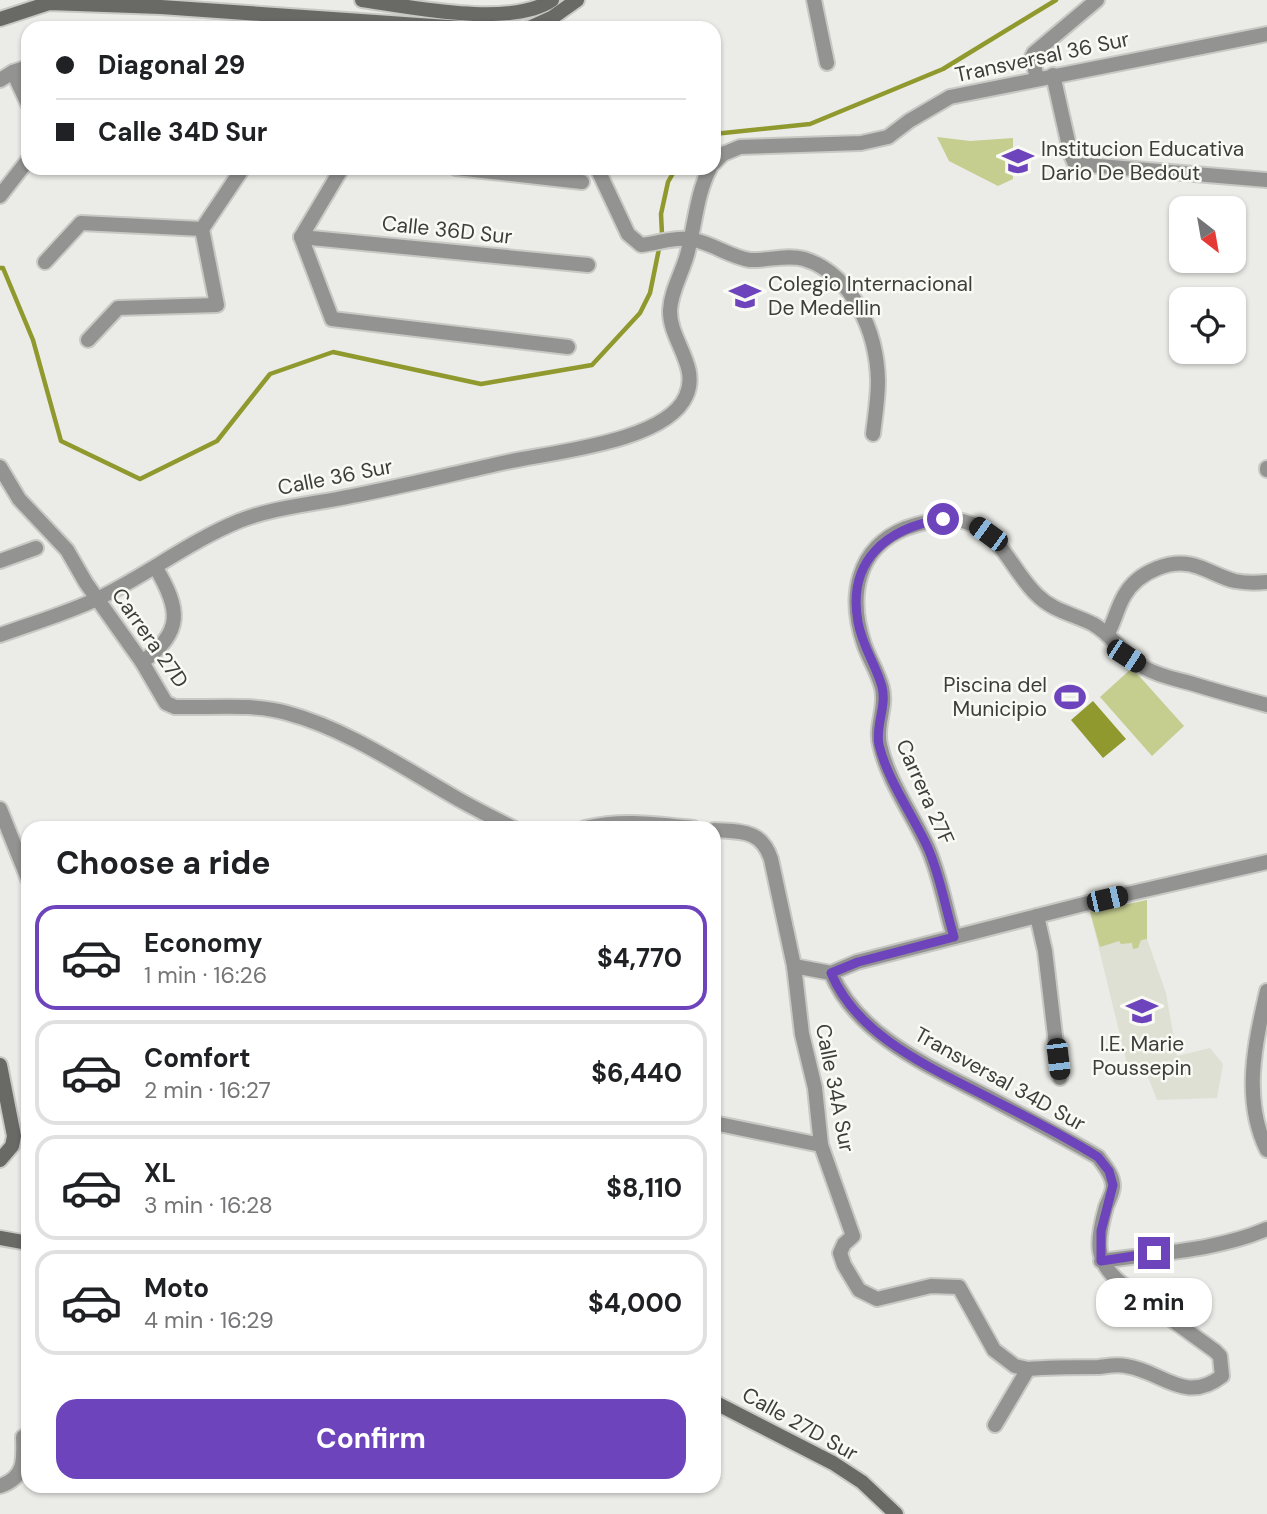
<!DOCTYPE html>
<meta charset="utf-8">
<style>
:root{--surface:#fff;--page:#f6f6f6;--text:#202124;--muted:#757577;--line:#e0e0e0;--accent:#6d44bc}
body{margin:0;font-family:"DM Sans",sans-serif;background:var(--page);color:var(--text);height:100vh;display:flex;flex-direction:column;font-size:26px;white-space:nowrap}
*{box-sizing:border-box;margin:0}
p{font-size:23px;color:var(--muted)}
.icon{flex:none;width:38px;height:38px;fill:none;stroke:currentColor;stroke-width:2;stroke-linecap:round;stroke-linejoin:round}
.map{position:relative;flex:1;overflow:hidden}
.sheet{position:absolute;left:21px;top:821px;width:700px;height:672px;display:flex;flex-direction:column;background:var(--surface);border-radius:21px;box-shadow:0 2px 5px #0004}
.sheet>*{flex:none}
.hud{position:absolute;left:21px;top:21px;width:700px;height:154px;border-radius:21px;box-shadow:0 2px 5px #0004;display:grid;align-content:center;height:154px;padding:0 35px;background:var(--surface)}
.needle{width:46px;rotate:149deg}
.buttons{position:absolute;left:1169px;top:196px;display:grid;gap:14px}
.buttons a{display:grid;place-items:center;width:77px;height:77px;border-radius:14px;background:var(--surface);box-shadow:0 2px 5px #0004;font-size:35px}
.end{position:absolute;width:32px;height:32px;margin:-16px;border:9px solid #6d44bc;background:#fff;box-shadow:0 0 0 4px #fff}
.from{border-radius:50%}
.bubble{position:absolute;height:49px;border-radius:21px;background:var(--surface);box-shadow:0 2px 5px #0004;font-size:23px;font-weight:700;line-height:49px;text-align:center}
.car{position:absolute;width:21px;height:42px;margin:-21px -10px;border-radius:9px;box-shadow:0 0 5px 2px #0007;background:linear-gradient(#222 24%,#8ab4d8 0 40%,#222 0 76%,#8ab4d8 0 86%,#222 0)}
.hud b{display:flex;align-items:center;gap:24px;height:66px;font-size:26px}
.hud b+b{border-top:2px solid var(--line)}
.hud i{width:18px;height:18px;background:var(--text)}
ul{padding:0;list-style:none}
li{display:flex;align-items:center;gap:21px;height:105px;margin:0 14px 10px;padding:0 21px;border:4px solid var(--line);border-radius:21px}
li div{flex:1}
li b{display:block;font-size:26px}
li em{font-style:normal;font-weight:700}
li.current{border-color:var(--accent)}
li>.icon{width:63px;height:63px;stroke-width:1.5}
h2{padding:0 35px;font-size:32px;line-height:84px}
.primary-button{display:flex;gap:14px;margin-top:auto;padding:14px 35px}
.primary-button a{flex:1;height:80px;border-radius:21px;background:var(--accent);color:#fff;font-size:28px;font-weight:700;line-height:80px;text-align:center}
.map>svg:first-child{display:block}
</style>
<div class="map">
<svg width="1267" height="1514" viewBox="0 0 1267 1514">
<rect width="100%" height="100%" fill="#ebece7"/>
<!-- built -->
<polygon fill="#dee0d3" points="1147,900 1147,939 1166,993 1177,1056 1210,1048 1223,1064 1217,1098 1157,1100 1144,1067 1128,1068 1090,912"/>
<!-- green -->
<g fill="#c5cd8f">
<polygon points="937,137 970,141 1013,138 1013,179 998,186 949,161"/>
<polygon points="1132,668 1184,726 1152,756 1100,697"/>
<polygon points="1147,900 1147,939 1141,940 1138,948 1133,949 1132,943 1121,944 1119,941 1100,947 1090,912"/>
</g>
<!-- water -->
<polygon fill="#8f992e" points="1093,701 1126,739 1103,758 1071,720"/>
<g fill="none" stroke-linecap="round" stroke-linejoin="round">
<!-- stream -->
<g stroke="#8f992e" stroke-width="4.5">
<polyline points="714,134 810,124 943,69 1056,0"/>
<polyline points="0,268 3,268 33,340 61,441 140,479 217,441 270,374 333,352 481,384 592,365 640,313 650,293 662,234 661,214 668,182 676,168"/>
</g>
<defs>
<g id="street">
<polyline points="814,0 827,63"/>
<polyline points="13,72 28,104"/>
<polyline points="1053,75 1071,155 1075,164 1267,180"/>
<polyline points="1037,78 1032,57 1034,53 1097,0"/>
<polyline points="0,80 13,72 28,67"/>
<polyline points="714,163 723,154 740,147 861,143 888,137 909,121 950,97 1267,34"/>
<polyline points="342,168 301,237 332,319 568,347"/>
<polyline points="456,168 582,182"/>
<path d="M597,168L628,234L641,245C658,243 678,236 694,240C714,244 730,257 750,260C767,261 787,254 804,259C853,274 877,333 878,381C878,399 875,417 873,434"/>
<polyline points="0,196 28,160"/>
<polyline points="301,237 588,265"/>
<polyline points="45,262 81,223 202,229"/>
<polyline points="88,340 118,308 217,305 202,229 243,168"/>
<path d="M0,467L19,499L67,550L86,583L142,662L166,703L175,707C212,708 251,703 287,713C346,729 399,765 451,795C471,807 492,817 513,828"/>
<polyline points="1267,468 1267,470"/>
<polyline points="0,561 36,548"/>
<path d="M0,635C33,623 68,613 99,598C147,575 190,541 239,521C274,507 315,504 352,496C404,486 456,473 507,462C552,452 666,442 686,396C700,366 669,340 670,310C671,291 682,273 687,255C695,226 696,195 710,168"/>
<path d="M1107,635C1114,623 1117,608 1124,596C1138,571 1173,557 1199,567C1211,571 1222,578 1235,581C1245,583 1256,583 1267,582"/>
<path d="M142,662C184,632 180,609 156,568"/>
<polyline points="0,809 28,879"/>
<path d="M585,828C622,819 656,824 693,828"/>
<path d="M714,830C741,832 761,829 771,859L794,966L802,1034L815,1088L821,1145L853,1236L844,1244L840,1253L844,1265L859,1290L877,1299L931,1286L959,1287L994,1350L1015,1366L1028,1369C1052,1367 1075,1367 1099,1367C1107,1366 1117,1364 1126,1366C1162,1371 1185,1405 1222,1376L1220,1356L1215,1351L1121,1283C1093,1261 1097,1239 1106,1207C1108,1201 1113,1193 1113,1186C1113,1175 1104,1165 1098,1157C1062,1136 1025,1117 988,1097C931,1067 858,1037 831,973"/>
<polyline points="1037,916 1045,951 1060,1078"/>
<path d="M954,937C945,907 940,874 927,846C911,812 888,781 880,745C875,725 887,708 882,688C878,672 869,659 864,644C848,597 856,548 906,528C929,520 956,514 978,527C1004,542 1015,574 1037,595C1053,611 1073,614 1093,624C1113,635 1124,657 1145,668C1159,676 1175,679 1190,683C1216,691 1241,698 1267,705"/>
<polyline points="794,966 831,973 857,962 1088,903 1267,862"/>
<path d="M1267,991C1255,1043 1242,1099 1267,1150"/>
<polyline points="714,1123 821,1145"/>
<path d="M1101,1261C1155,1253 1216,1251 1267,1229"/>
<polyline points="995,1425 1028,1369"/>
<path d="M0,1486C25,1478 24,1460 23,1437"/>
</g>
<g id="secondary">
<path d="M362,0C411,7 511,28 552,0"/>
<polyline points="0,19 49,3 161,7 462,28"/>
<polyline points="529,28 553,17 577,0"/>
<polyline points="0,1065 14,1136 12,1146 0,1160"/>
<polyline points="0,1238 28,1243"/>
<polyline points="714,1402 833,1463 862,1482 896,1514"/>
</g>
</defs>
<!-- street casing -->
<use href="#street" stroke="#c8c9c5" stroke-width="18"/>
<!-- secondary casing -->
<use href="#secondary" stroke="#c8c9c5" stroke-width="18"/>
<!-- street -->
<use href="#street" stroke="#939391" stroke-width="14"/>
<!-- secondary -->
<use href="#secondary" stroke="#696a66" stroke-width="14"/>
</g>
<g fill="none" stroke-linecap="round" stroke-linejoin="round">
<!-- route -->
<path stroke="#6d44bc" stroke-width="9" d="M943,519C886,528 847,561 858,622C862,646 876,665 882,687C887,707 875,725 879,745C888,781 911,812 927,846C940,874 945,907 954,937L858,962L831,973C858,1038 934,1069 993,1100C1029,1118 1064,1136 1098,1157L1109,1171L1113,1185L1101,1231V1261L1154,1253"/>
</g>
<!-- icons -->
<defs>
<symbol id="school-bare" viewBox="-9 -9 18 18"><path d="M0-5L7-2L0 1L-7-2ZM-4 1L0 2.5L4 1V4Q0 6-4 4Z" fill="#6d44bc" stroke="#f9faf4" stroke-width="2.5" paint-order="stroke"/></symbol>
<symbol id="stadium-bare" viewBox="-9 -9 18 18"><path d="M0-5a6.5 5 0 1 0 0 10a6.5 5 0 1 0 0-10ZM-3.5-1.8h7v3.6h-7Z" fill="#6d44bc" stroke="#f9faf4" stroke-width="2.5" paint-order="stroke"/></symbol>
</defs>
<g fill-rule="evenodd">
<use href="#school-bare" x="996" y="139" width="44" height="44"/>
<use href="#school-bare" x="723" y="274" width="44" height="44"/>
<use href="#stadium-bare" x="1048" y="675" width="44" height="44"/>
<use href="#school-bare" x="1120" y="989" width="44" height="44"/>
</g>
<g text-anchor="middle" stroke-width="5" stroke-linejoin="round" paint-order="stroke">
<!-- street labels -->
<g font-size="21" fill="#3d3d3b" stroke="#f9faf4">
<text transform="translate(1042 57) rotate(-12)" y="7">Transversal 36 Sur</text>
<text transform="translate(447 230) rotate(6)" y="7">Calle 36D Sur</text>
<text transform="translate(335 477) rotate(-11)" y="7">Calle 36 Sur</text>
<text transform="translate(150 638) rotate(55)" y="7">Carrera 27D</text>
<text transform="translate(925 792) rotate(66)" y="7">Carrera 27F</text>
<text transform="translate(1000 1079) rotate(29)" y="7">Transversal 34D Sur</text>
<text transform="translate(835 1088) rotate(79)" y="7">Calle 34A Sur</text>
<text transform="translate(800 1424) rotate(29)" y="7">Calle 27D Sur</text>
</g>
<!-- poi labels -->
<g font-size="21" fill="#3d3d3b" stroke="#f9faf4" text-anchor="start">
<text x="1041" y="156">Institucion Educativa<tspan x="1041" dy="24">Dario De Bedout</tspan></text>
<text x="768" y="291">Colegio Internacional<tspan x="768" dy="24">De Medellin</tspan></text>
<text x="1047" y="692" text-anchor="end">Piscina del<tspan x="1047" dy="24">Municipio</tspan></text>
<text x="1142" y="1051" text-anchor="middle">I.E. Marie<tspan x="1142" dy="24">Poussepin</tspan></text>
</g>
</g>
</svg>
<div class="buttons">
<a><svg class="needle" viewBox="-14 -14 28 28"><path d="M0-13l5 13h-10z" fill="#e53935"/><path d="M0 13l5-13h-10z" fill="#757577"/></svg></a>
<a><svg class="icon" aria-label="locate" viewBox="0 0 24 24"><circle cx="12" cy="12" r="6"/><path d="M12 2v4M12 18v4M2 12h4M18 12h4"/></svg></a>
</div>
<i class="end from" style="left:943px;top:519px"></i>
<i class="end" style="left:1154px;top:1253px"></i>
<div class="bubble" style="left:1096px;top:1278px;width:116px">2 min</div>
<i class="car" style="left:988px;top:534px;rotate:306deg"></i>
<i class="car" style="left:1126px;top:656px;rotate:123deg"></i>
<i class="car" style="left:1107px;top:899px;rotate:77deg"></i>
<i class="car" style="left:1058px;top:1059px;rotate:173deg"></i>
<div class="hud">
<b><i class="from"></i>Diagonal 29</b>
<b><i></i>Calle 34D Sur</b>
</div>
<section class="sheet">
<h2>Choose a ride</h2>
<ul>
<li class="current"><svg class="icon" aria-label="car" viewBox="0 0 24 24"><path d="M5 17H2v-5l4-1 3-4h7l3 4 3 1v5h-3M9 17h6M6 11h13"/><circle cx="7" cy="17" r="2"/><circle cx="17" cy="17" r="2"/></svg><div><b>Economy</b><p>1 min · 16:26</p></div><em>$4,770</em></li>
<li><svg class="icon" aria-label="car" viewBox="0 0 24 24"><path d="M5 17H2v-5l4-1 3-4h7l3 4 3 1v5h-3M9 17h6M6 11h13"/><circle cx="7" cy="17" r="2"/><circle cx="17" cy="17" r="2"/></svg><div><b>Comfort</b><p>2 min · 16:27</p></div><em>$6,440</em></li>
<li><svg class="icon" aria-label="car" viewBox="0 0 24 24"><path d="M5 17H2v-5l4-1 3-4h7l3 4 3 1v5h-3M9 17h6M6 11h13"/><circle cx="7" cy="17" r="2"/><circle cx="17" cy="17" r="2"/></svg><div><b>XL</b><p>3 min · 16:28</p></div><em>$8,110</em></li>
<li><svg class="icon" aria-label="car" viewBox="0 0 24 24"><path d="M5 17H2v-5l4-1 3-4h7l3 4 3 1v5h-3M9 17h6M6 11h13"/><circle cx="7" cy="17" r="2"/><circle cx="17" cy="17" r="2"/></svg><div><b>Moto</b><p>4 min · 16:29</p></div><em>$4,000</em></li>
</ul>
<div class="primary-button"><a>Confirm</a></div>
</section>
</div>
